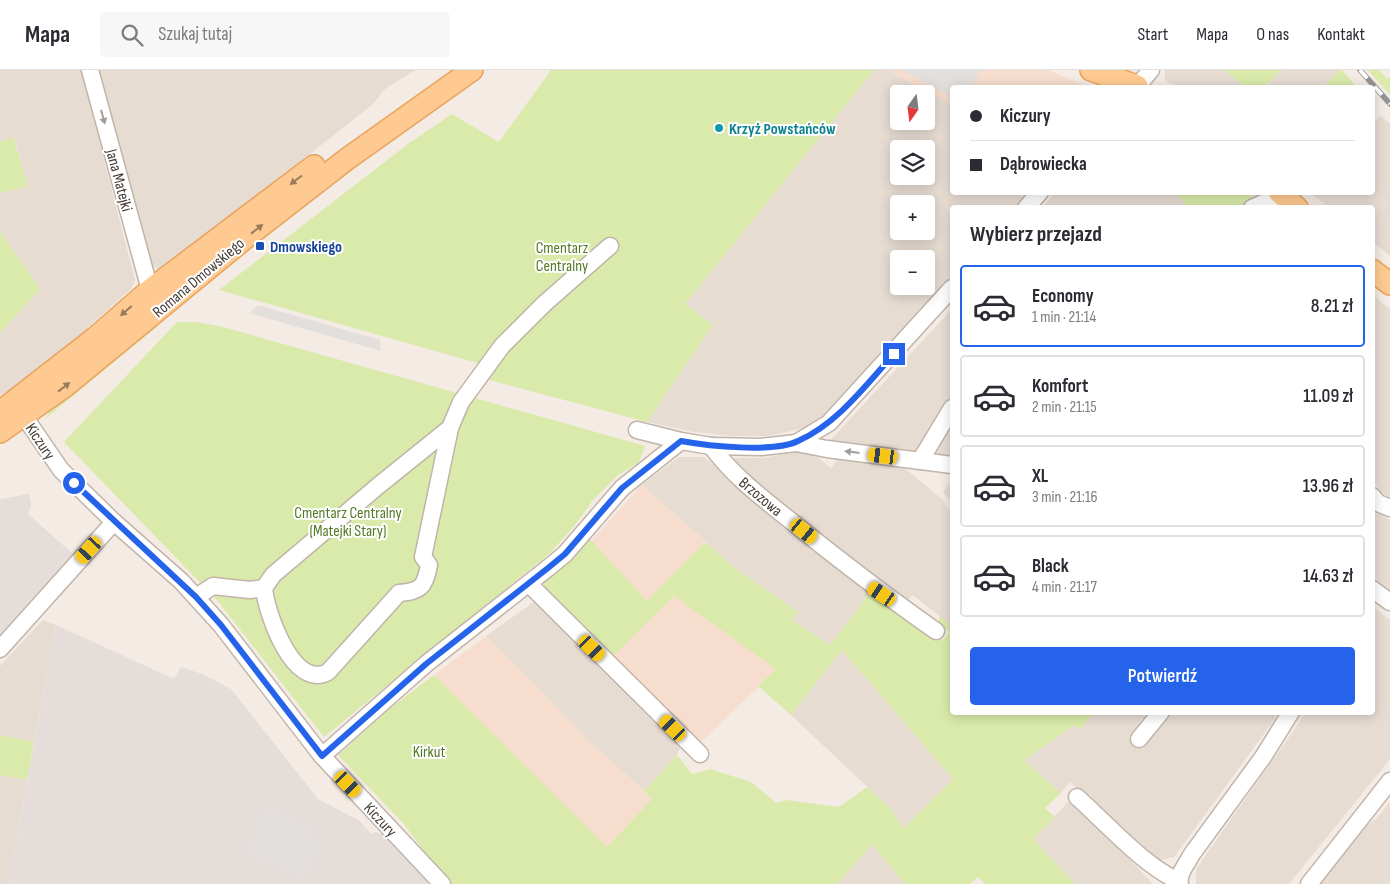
<!DOCTYPE html>
<html lang="pl">
<meta charset="utf-8">
<style>
:root{--surface:#fff;--page:#f7f7f7;--text:#2b2b33;--muted:#7c7c81;--line:#e1e1e2;--accent:#2563eb}
body{margin:0;font-family:"Sofia Sans Condensed",sans-serif;background:var(--page);color:var(--text);height:100vh;display:flex;flex-direction:column;font-size:19px;white-space:nowrap}
*{box-sizing:border-box;margin:0}
p{font-size:16px;color:var(--muted)}
.icon{flex:none;width:28px;height:28px;fill:none;stroke:currentColor;stroke-width:2;stroke-linecap:round;stroke-linejoin:round}
.map{position:relative;flex:1;overflow:hidden}
.sheet{position:absolute;left:950px;top:135px;width:425px;height:510px;display:flex;flex-direction:column;background:var(--surface);border-radius:5px;box-shadow:0 2px 12px #0003}
.sheet>*{flex:none}
.guide{position:absolute;left:950px;top:15px;width:425px;height:110px;border-radius:5px;box-shadow:0 2px 12px #0003;display:grid;align-content:center;height:110px;padding:0 20px;background:var(--surface)}
.needle{width:32px;rotate:194deg}
.tools{position:absolute;left:890px;top:15px;display:grid;gap:10px}
.tools a{display:grid;place-items:center;width:45px;height:45px;border-radius:5px;background:var(--surface);box-shadow:0 2px 12px #0003;font-size:25px}
.end{position:absolute;width:22px;height:22px;margin:-11px;border:6px solid #2563eb;background:#fff;box-shadow:0 0 0 2px #fff}
.from{border-radius:50%}
.car{position:absolute;width:15px;height:30px;margin:-15px -8px;border-radius:6px;box-shadow:0 0 4px 1px #0007;background:linear-gradient(#f5c518 24%,#345 0 40%,#f5c518 0 76%,#345 0 86%,#f5c518 0)}
.guide b{display:flex;align-items:center;gap:18px;height:48px;font-size:19px}
.guide b+b{border-top:1px solid var(--line)}
.guide i{width:12px;height:12px;background:var(--text)}
ul{padding:0;list-style:none}
li{display:flex;align-items:center;gap:15px;height:82px;margin:0 10px 8px;padding:0 10px;border:2px solid var(--line);border-radius:5px}
li div{flex:1}
li b{display:block;font-size:19px}
li em{font-style:normal;font-weight:600}
li.selected{border-color:var(--accent)}
li>.icon{width:45px;height:45px;stroke-width:1.5}
h2{padding:0 20px;font-size:22px;line-height:60px}
.action{display:flex;gap:10px;margin-top:auto;padding:10px 20px}
.action a{flex:1;height:58px;border-radius:5px;background:var(--accent);color:#fff;font-size:20px;font-weight:600;line-height:58px;text-align:center}
header{display:flex;align-items:center;gap:30px;box-sizing:border-box;height:70px;padding:0 25px;background:var(--surface);border-bottom:1px solid var(--line)}
header strong{font-size:24px}
nav{display:flex;gap:28px;margin-inline-start:auto;font-size:18px}
.search{width:350px;height:45px;background:var(--page);display:flex;align-items:center;gap:12px;box-sizing:border-box;padding:0 18px;border-radius:5px;color:var(--muted);font-size:19px}
.map>svg:first-child{display:block}
</style>
<header>
<strong>Mapa</strong>
<div class="search"><svg class="icon" aria-label="search" viewBox="0 0 24 24"><circle cx="10" cy="10" r="6"/><path d="M15 15l6 6"/></svg>Szukaj tutaj</div>
<nav><a>Start</a><a>Mapa</a><a>O nas</a><a>Kontakt</a></nav>
</header>
<div class="map">
<svg width="1390" height="814" viewBox="0 0 1390 814">
<rect width="100%" height="100%" fill="#f3ebe4"/>
<!-- residential -->
<g fill="#e7dcd2" fill-rule="evenodd">
<polygon points="0,0 81,0 135,210 131,219 89,256 82,268 22,314 0,325 0,263 40,219 0,161 0,123 28,116 14,68 0,72"/>
<polygon points="96,0 415,0 385,19 373,34 164,199 159,201 151,193"/>
<path d="M874,0H887L952,35V122L1030,123L1016,137L952,138V206L832,338L808,357L767,366H732L695,362L647,352L713,255L685,234ZM899,24H926V51H899ZM899,79H926V106H899ZM899,134H926V161H899ZM899,189H926V216H899Z"/>
<polygon points="1165,0 1224,0 1245,17 1176,17 1165,10"/>
<polygon points="1281,0 1340,0 1324,17 1265,18"/>
<polygon points="1381,45 1390,54 1390,186 1373,172 1372,138 1329,137 1310,123 1372,122 1373,53"/>
<polygon points="1056,122 1177,123 1187,137 1042,138"/>
<polygon points="1373,225 1390,239 1390,428 1380,421 1373,410"/>
<polygon points="952,239 952,327 920,385 826,375"/>
<polygon points="952,349 952,389 930,387"/>
<polygon points="803,381 812,383 831,398 840,386 897,392 942,429 952,445 952,556 913,525 905,533 730,394 732,388 763,388"/>
<polygon points="679,387 704,387 871,521 830,575 792,550 797,542 735,498 642,415"/>
<polygon points="952,410 952,433 943,422"/>
<polygon points="1372,435 1390,451 1390,522 1373,510"/>
<polygon points="537,530 681,676 677,685 644,721 595,677 486,566"/>
<polygon points="1373,537 1390,550 1390,689 1289,814 1196,814 1196,799 1306,643 1372,642"/>
<polygon points="43,550 56,555 34,672 0,665 0,596"/>
<polygon points="842,580 954,709 903,760 891,739 791,645"/>
<polygon points="1093,643 1155,643 1152,646 1142,648 1129,667 1143,678 1171,643 1275,643 1274,650 1174,787 1160,790 1070,712 1061,723 1024,690 1075,655 1080,659"/>
<polygon points="0,705 27,710 8,814 0,814"/>
<polygon points="1070,730 1132,792 1153,814 1075,814 1033,769"/>
<polygon points="1390,732 1390,814 1319,814 1357,762 1377,748"/>
<polygon points="872,773 905,814 837,814"/>
</g>
<!-- commercial -->
<g fill="#f6ddce">
<polygon points="887,0 1048,0 1088,17 952,18 952,35"/>
<polygon points="642,415 705,472 647,531 591,471"/>
<polygon points="674,526 777,599 699,674 611,588"/>
<polygon points="486,566 595,677 652,729 607,777 434,605"/>
</g>
<!-- industrial -->
<g fill="#e5ddd9">
<polygon points="29,424 31,435 28,444 73,484 0,566 0,429"/>
<polygon points="56,555 174,609 181,597 202,604 231,619 318,729 358,750 372,764 375,762 382,764 429,814 8,814"/>
</g>
<!-- green -->
<g fill="#daeaaa">
<polygon points="551,0 874,0 685,234 713,255 647,352 486,309 492,297 219,220 408,74 452,44 499,72"/>
<polygon points="1224,0 1281,0 1265,17 1245,17"/>
<polygon points="1340,0 1342,0 1357,17 1324,17"/>
<polygon points="1368,0 1379,0 1387,9 1390,7 1390,25"/>
<polygon points="13,67 28,116 0,123 0,72"/>
<polygon points="1176,123 1247,123 1255,129 1241,137 1187,137"/>
<polygon points="0,161 40,219 0,263"/>
<polygon points="177,252 196,252 223,257 645,376 639,392 617,406 593,430 575,455 551,482 324,667 217,530 64,372"/>
<polygon points="157,253 159,255 46,348 52,337"/>
<polygon points="589,468 647,531 705,472 735,498 798,542 792,550 830,575 871,521 943,570 950,562 937,553 940,546 952,556 952,642 1093,643 1080,660 1075,655 1024,690 1061,723 1045,738 1055,747 1033,769 1075,814 986,814 978,807 970,814 905,814 872,774 837,814 449,814 403,753 338,685 384,643 434,605 607,777 652,729 644,721 677,685 692,704 710,699 751,712 776,733 786,730 839,737 867,717 891,739 903,759 953,709 842,580 791,645 758,616 776,599 674,526 611,588 543,518 545,511"/>
<polygon points="0,665 34,672 27,710 0,705"/>
</g>
<!-- parking -->
<g fill="#e3dfdd">
<polygon points="901,0 981,0 970,17 952,18 952,27"/>
<polygon points="258,235 380,270 381,281 249,243"/>
<polygon points="266,738 312,758 311,770 319,774 305,808 248,783"/>
</g>
<g fill="none" stroke-linecap="round" stroke-linejoin="round">
<defs>
<g id="minor">
<polyline points="90,0 150,220"/>
<polyline points="1136,18 1151,0"/>
<polyline points="1026,138 1040,122"/>
<polyline points="1252,138 1281,125"/>
<polyline points="26,334 24,346 61,400 114,452 181,511 221,555 322,686 442,814"/>
<polyline points="637,360 681,371 711,376 761,377 796,373 829,353 952,218"/>
<polyline points="796,373 827,379 952,395"/>
<path d="M711,376C733,406 761,427 791,451C838,489 886,526 936,561"/>
<polyline points="920,391 952,338"/>
<polyline points="1372,426 1378,433 1390,438"/>
<polyline points="529,514 700,684"/>
<path d="M264,518C266,542 293,621 328,602L399,523C420,521 425,518 429,495L423,487L450,358"/>
<polyline points="1372,519 1390,532"/>
<polyline points="196,527 213,516 250,520 264,518 273,505 378,416 450,358 461,332 502,276 544,234 610,176"/>
<polyline points="0,579 114,452"/>
<polyline points="1139,669 1161,642"/>
<polyline points="322,686 426,594 548,498 565,484 622,418 681,371"/>
<path d="M1077,727C1104,751 1146,798 1179,811L1180,814"/>
<polyline points="1179,811 1182,801 1192,784 1263,687 1291,642"/>
<polyline points="1309,814 1390,711"/>
</g>
<g id="major">
<polyline points="1091,0 1137,16"/>
<polyline points="1279,122 1297,138"/>
<polyline points="1372,200 1390,214"/>
<polyline points="0,342 95,268 150,220 314,96"/>
<polyline points="0,362 64,317 249,165 347,89 472,0"/>
</g>
</defs>
<!-- minor casing -->
<use href="#minor" stroke="#c2b4a9" stroke-width="19"/>
<!-- major casing -->
<use href="#major" stroke="#e9a35c" stroke-width="24"/>
<!-- minor -->
<use href="#minor" stroke="#fff" stroke-width="16"/>
<!-- major -->
<use href="#major" stroke="#ffca91" stroke-width="21"/>
<defs>
<polyline id="rail" points="1360,0 1390,34"/>
</defs>
<!-- rail casing -->
<use href="#rail" stroke="#949494" stroke-width="5.5"/>
<!-- rail -->
<use href="#rail" stroke="#fff" stroke-width="4" stroke-dasharray="11" stroke-linecap="butt"/>
</g>
<!-- one-way arrows -->
<defs><path id="oneway-solid" d="M-6-.8H1V-3.2L6.5 0L1 3.2V.8H-6Z" transform="scale(1.25)"/></defs>
<g fill="#a29d9a">
<use href="#oneway-solid" transform="translate(103 47) rotate(75)"/>
<use href="#oneway-solid" transform="translate(852 382) rotate(-173)"/>
</g>
<g fill="#997b5e">
<use href="#oneway-solid" transform="translate(296 110) rotate(143)"/>
<use href="#oneway-solid" transform="translate(257 159) rotate(-38)"/>
<use href="#oneway-solid" transform="translate(126 241) rotate(139)"/>
<use href="#oneway-solid" transform="translate(64 317) rotate(-38)"/>
</g>
<g fill="none" stroke-linecap="round" stroke-linejoin="round">
<!-- route -->
<path stroke="#2563eb" stroke-width="6" d="M74,413L196,527L221,555L322,686L426,594L548,498L565,484L622,418L681,371C708,376 774,383 798,371C837,354 866,315 894,284"/>
</g>
<!-- markers -->
<circle fill="#0f9aa8" stroke="#fff" stroke-width="2" cx="719" cy="58" r="5"/>
<rect fill="#1a4fb4" stroke="#fff" stroke-width="2" x="255" y="171" width="10" height="10" rx="2.5"/>
<g text-anchor="middle" stroke-width="4" stroke-linejoin="round" paint-order="stroke">
<!-- culture labels -->
<g font-size="16" font-weight="bold" fill="#0d838f" stroke="#fff" text-anchor="start">
<text x="729" y="64">Krzyż Powstańców</text>
</g>
<!-- street labels -->
<g font-size="16" fill="#453b34" stroke="#fff">
<text transform="translate(120 110) rotate(75)" y="6">Jana Matejki</text>
<text transform="translate(198 207) rotate(-40)" y="6">Romana Dmowskiego</text>
<text transform="translate(41 371) rotate(56)" y="6">Kiczury</text>
<text transform="translate(761 426) rotate(40)" y="6">Brzozowa</text>
<text transform="translate(381 749) rotate(47)" y="6">Kiczury</text>
</g>
<!-- transit labels -->
<g font-size="16" font-weight="bold" fill="#164399" stroke="#fff" text-anchor="start">
<text x="270" y="182">Dmowskiego</text>
</g>
<!-- park labels -->
<g font-size="16" fill="#557925" stroke="#fff">
<text x="562" y="183">Cmentarz<tspan x="562" dy="18">Centralny</tspan></text>
<text x="348" y="448">Cmentarz Centralny<tspan x="348" dy="18">(Matejki Stary)</tspan></text>
<text x="429" y="687">Kirkut</text>
</g>
</g>
</svg>
<div class="tools">
<a><svg class="needle" viewBox="-14 -14 28 28"><path d="M0-13l5 13h-10z" fill="#e53935"/><path d="M0 13l5-13h-10z" fill="#7c7c81"/></svg></a>
<a><svg class="icon" aria-label="layers" viewBox="0 0 24 24"><path d="M12 4l9 5-9 5-9-5zM3 14l9 5 9-5"/></svg></a>
<a>+</a>
<a>−</a>
</div>
<i class="end from" style="left:74px;top:413px"></i>
<i class="end" style="left:894px;top:284px"></i>
<i class="car" style="left:883px;top:386px;rotate:277deg"></i>
<i class="car" style="left:804px;top:461px;rotate:129deg"></i>
<i class="car" style="left:89px;top:480px;rotate:222deg"></i>
<i class="car" style="left:882px;top:524px;rotate:304deg"></i>
<i class="car" style="left:592px;top:578px;rotate:134deg"></i>
<i class="car" style="left:673px;top:658px;rotate:314deg"></i>
<i class="car" style="left:348px;top:714px;rotate:136deg"></i>
<div class="guide">
<b><i class="from"></i>Kiczury</b>
<b><i></i>Dąbrowiecka</b>
</div>
<section class="sheet">
<h2>Wybierz przejazd</h2>
<ul>
<li class="selected"><svg class="icon" aria-label="car" viewBox="0 0 24 24"><path d="M5 17H2v-5l4-1 3-4h7l3 4 3 1v5h-3M9 17h6M6 11h13"/><circle cx="7" cy="17" r="2"/><circle cx="17" cy="17" r="2"/></svg><div><b>Economy</b><p>1 min · 21:14</p></div><em>8.21 zł</em></li>
<li><svg class="icon" aria-label="car" viewBox="0 0 24 24"><path d="M5 17H2v-5l4-1 3-4h7l3 4 3 1v5h-3M9 17h6M6 11h13"/><circle cx="7" cy="17" r="2"/><circle cx="17" cy="17" r="2"/></svg><div><b>Komfort</b><p>2 min · 21:15</p></div><em>11.09 zł</em></li>
<li><svg class="icon" aria-label="car" viewBox="0 0 24 24"><path d="M5 17H2v-5l4-1 3-4h7l3 4 3 1v5h-3M9 17h6M6 11h13"/><circle cx="7" cy="17" r="2"/><circle cx="17" cy="17" r="2"/></svg><div><b>XL</b><p>3 min · 21:16</p></div><em>13.96 zł</em></li>
<li><svg class="icon" aria-label="car" viewBox="0 0 24 24"><path d="M5 17H2v-5l4-1 3-4h7l3 4 3 1v5h-3M9 17h6M6 11h13"/><circle cx="7" cy="17" r="2"/><circle cx="17" cy="17" r="2"/></svg><div><b>Black</b><p>4 min · 21:17</p></div><em>14.63 zł</em></li>
</ul>
<div class="action"><a>Potwierdź</a></div>
</section>
</div>
